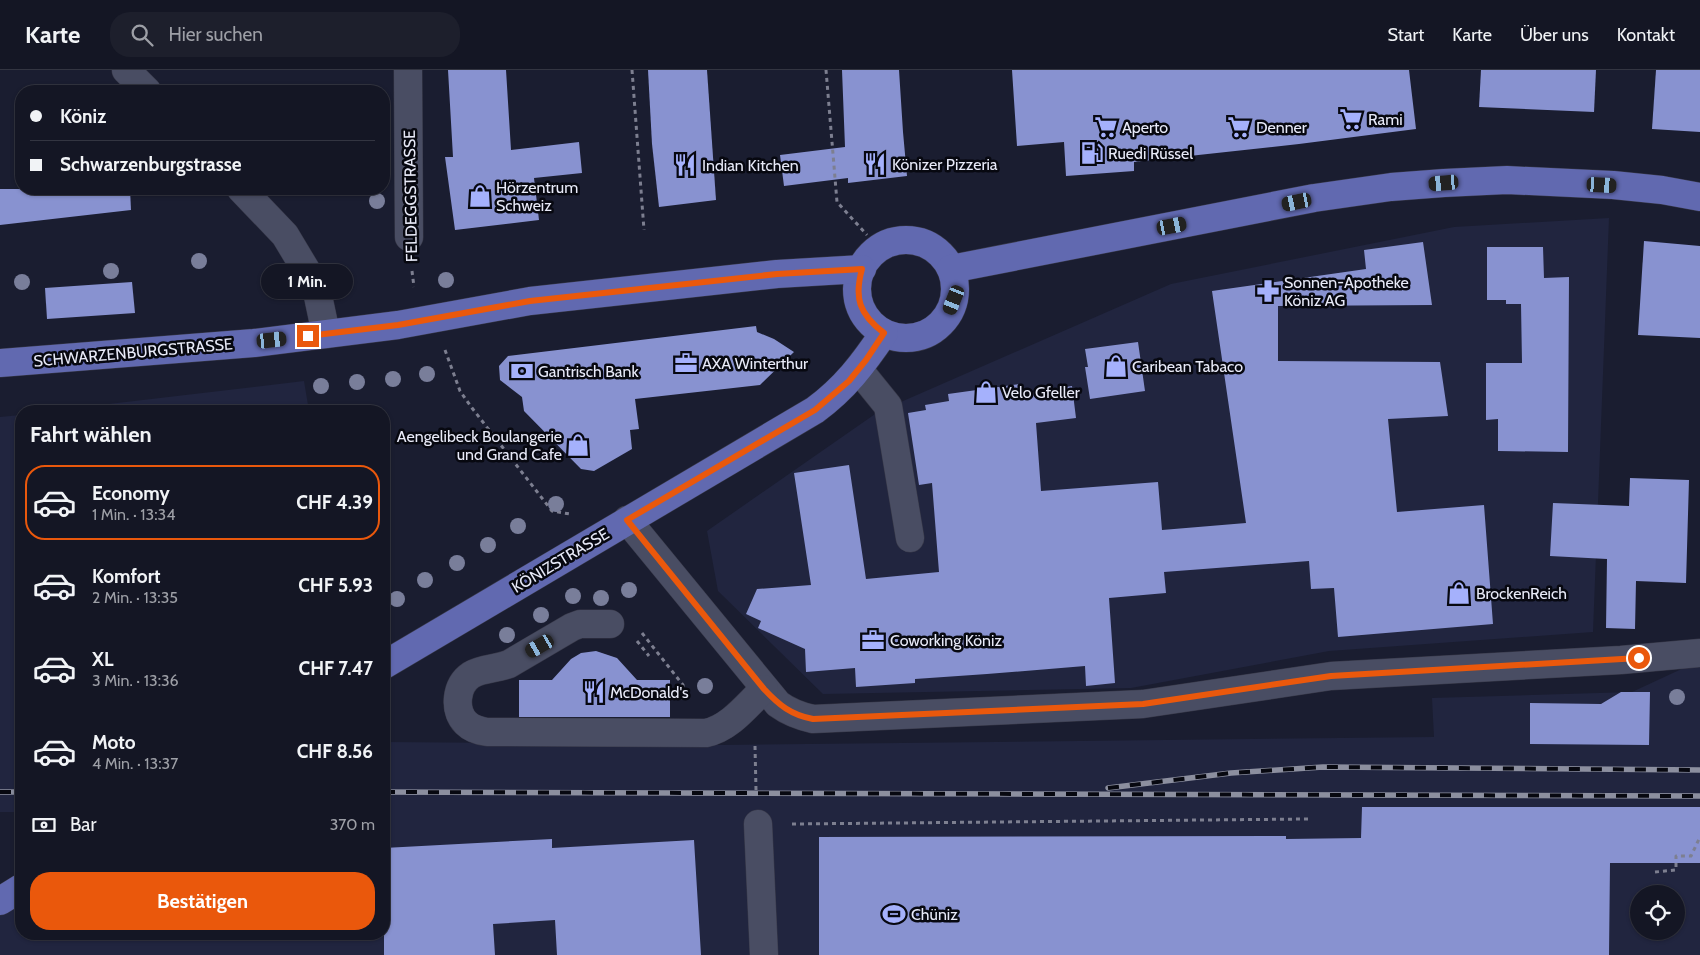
<!DOCTYPE html>
<html lang="de">
<meta charset="utf-8">
<style>
:root{--surface:#141624;--page:#1d1f2c;--text:#f1f3f6;--muted:#9d9fa6;--line:#333541;--accent:#ea580c}
body{margin:0;font-family:Cabin,sans-serif;background:var(--page);color:var(--text);height:100vh;display:flex;flex-direction:column;font-size:19px;white-space:nowrap}
*{box-sizing:border-box;margin:0}
p{font-size:16px;color:var(--muted)}
.icon{flex:none;width:28px;height:28px;fill:none;stroke:currentColor;stroke-width:2;stroke-linecap:round;stroke-linejoin:round}
.map{position:relative;flex:1;overflow:hidden}
.details{position:absolute;left:15px;top:335px;width:375px;height:535px;display:flex;flex-direction:column;background:var(--surface);border-radius:20px;box-shadow:0 1px 4px #0004,0 0 0 1px var(--line)}
.details>*{flex:none}
.hud{position:absolute;left:15px;top:15px;width:375px;height:110px;border-radius:20px;box-shadow:0 1px 4px #0004,0 0 0 1px var(--line);display:grid;align-content:center;height:110px;padding:0 15px;background:var(--surface)}
.controls{position:absolute;left:1630px;top:815px;display:grid;gap:10px}
.controls a{display:grid;place-items:center;width:55px;height:55px;border-radius:50%;background:var(--surface);box-shadow:0 1px 4px #0004,0 0 0 1px var(--line);font-size:25px}
.end{position:absolute;width:22px;height:22px;margin:-11px;border:6px solid #ea580c;background:#fff;box-shadow:0 0 0 2px #fff}
.from{border-radius:50%}
.bubble{position:absolute;height:35px;border-radius:18px;background:var(--surface);box-shadow:0 1px 4px #0004,0 0 0 1px var(--line);font-size:16px;font-weight:700;line-height:35px;text-align:center}
.car{position:absolute;width:15px;height:30px;margin:-15px -8px;border-radius:6px;box-shadow:0 0 4px 1px #0007;background:linear-gradient(#222 24%,#8ab4d8 0 40%,#222 0 76%,#8ab4d8 0 86%,#222 0)}
.hud b{display:flex;align-items:center;gap:18px;height:48px;font-size:19px}
.hud b+b{border-top:1px solid var(--line)}
.hud i{width:12px;height:12px;background:var(--text)}
ul{padding:0;list-style:none}
li{display:flex;align-items:center;gap:15px;height:75px;margin:0 10px 8px;padding:0 5px;border:2px solid transparent;border-radius:20px}
li div{flex:1}
li b{display:block;font-size:19px}
li em{font-style:normal;font-weight:700}
li.current{border-color:var(--accent)}
li>.icon{width:45px;height:45px;stroke-width:1.5}
h2{padding:0 15px;font-size:22px;line-height:60px}
.pay{display:flex;align-items:center;gap:12px;height:55px;padding:0 15px;font-size:19px}
.pay p{margin-inline-start:auto}
.cta{display:flex;gap:10px;margin-top:auto;padding:10px 15px}
.cta a{flex:1;height:58px;border-radius:20px;background:var(--accent);color:#fff;font-size:20px;font-weight:700;line-height:58px;text-align:center}
header{display:flex;align-items:center;gap:30px;box-sizing:border-box;height:70px;padding:0 25px;background:var(--surface);border-bottom:1px solid var(--line)}
header strong{font-size:24px}
nav{display:flex;gap:28px;margin-inline-start:auto;font-size:18px}
.search{width:350px;height:45px;background:var(--page);display:flex;align-items:center;gap:12px;box-sizing:border-box;padding:0 18px;border-radius:20px;color:var(--muted);font-size:19px}
.map>svg:first-child{display:block}
</style>
<header>
<strong>Karte</strong>
<div class="search"><svg class="icon" aria-label="search" viewBox="0 0 24 24"><circle cx="10" cy="10" r="6"/><path d="M15 15l6 6"/></svg>Hier suchen</div>
<nav><a>Start</a><a>Karte</a><a>Über uns</a><a>Kontakt</a></nav>
</header>
<div class="map">
<svg width="1700" height="885" viewBox="0 0 1700 885">
<rect width="100%" height="100%" fill="#1a1d30"/>
<!-- built -->
<g fill="#21253f" fill-rule="evenodd">
<polygon points="1609,148 1593,562 1329,581 1131,618 823,624 718,521 707,461 878,342 1171,214 1454,157"/>
<polygon points="304,311 309,341 49,341"/>
<polygon points="21,345 21,742 0,742 0,347"/>
<path d="M1688,596H1700V885H0V831L21,818V864H384V672L721,675L1434,667L1432,628L1632,622ZM1639,824H1676V861H1639Z"/>
</g>
<!-- building -->
<g fill="#8892d0">
<polygon points="448,0 506,0 511,80 579,72 582,103 534,108 539,150 455,160 445,87 453,87"/>
<polygon points="648,0 707,0 716,130 659,137 652,74"/>
<polygon points="842,0 899,0 903,62 907,106 848,113 848,108 784,116 780,85 845,77"/>
<polygon points="1012,0 1409,0 1416,59 1299,74 1134,92 1134,101 1066,106 1064,72 1017,76"/>
<polygon points="1481,0 1596,0 1594,42 1479,37"/>
<polygon points="1656,0 1700,0 1700,62 1652,59"/>
<polygon points="0,119 130,119 131,140 0,155"/>
<polygon points="1644,171 1700,176 1700,268 1638,265"/>
<polygon points="1423,172 1432,235 1278,236 1278,291 1440,292 1448,346 1388,349 1397,442 1484,435 1493,554 1338,567 1334,518 1311,519 1309,491 1164,502 1166,523 1109,528 1115,613 1086,616 1085,596 987,604 915,609 915,613 856,617 855,598 806,602 805,579 758,558 761,551 746,544 757,519 811,515 794,403 849,395 866,509 939,502 932,413 919,415 908,343 926,340 925,335 949,331 948,324 1019,314 1020,324 1072,316 1076,348 1036,353 1041,421 1158,412 1162,460 1246,453 1212,221 1366,199 1364,180"/>
<polygon points="1487,177 1543,177 1544,208 1569,207 1568,382 1498,381 1498,349 1486,350 1486,293 1522,293 1521,234 1506,234 1506,230 1487,230"/>
<polygon points="132,212 135,243 47,249 45,218"/>
<polygon points="756,256 757,262 774,269 794,282 760,315 635,329 639,359 630,360 632,379 594,401 581,399 524,341 522,327 500,310 499,296 508,286"/>
<polygon points="1138,272 1145,321 1090,329 1085,297 1088,297 1085,279"/>
<polygon points="1630,408 1689,410 1686,513 1636,511 1635,559 1606,558 1607,489 1550,486 1553,433 1629,436"/>
<polygon points="596,581 617,588 637,610 670,610 670,647 519,647 519,610 552,610 571,589 581,583"/>
<polygon points="1621,622 1650,622 1649,675 1530,674 1530,633 1601,634"/>
<polygon points="1362,737 1700,737 1700,793 1610,793 1609,885 819,885 819,767 1286,766 1286,769 1361,768"/>
<polygon points="552,769 552,778 694,770 701,885 557,885 555,850 493,854 495,885 384,885 384,778"/>
</g>
<g fill="none" stroke-linecap="round" stroke-linejoin="round">
<defs>
<g id="minor">
<polyline points="126,0 147,21"/>
<polyline points="408,0 409,167"/>
<polyline points="241,119 285,165 309,205 318,226 326,264"/>
<polyline points="858,299 888,336 910,468"/>
<path d="M627,450L778,634C789,642 799,646 813,649L1143,634L1331,606L1621,590L1700,583"/>
<path d="M610,554H580L572,557L509,594C497,599 482,598 471,605C456,615 453,640 466,653C472,659 480,661 487,662L706,663C730,658 747,635 764,619"/>
<polyline points="758,754 764,885"/>
</g>
<g id="major">
<circle cx="906" cy="219" r="49"/>
<polyline points="951,199 1314,128 1391,117 1444,113 1507,110 1613,115 1662,120 1700,127"/>
<polyline points="0,293 254,273 398,255 530,231 777,204 862,199"/>
<path d="M384,595L815,340C845,318 863,294 884,263"/>
<polyline points="0,831 21,818"/>
</g>
</defs>
<!-- minor casing -->
<use href="#minor" stroke="#383949" stroke-width="29"/>
<!-- major casing -->
<use href="#major" stroke="#383949" stroke-width="29"/>
<!-- path -->
<g stroke="#7d7f90" stroke-width="3" stroke-dasharray="4 4" stroke-linecap="butt">
<polyline points="632,0 644,160"/>
<polyline points="826,0 837,132 867,165"/>
<polyline points="412,201 414,217"/>
<polyline points="445,280 460,321 472,338 552,441 570,444"/>
<polyline points="642,563 683,615 683,630"/>
<polyline points="637,571 649,586"/>
<polyline points="755,676 756,720"/>
<polyline points="792,754 1308,749"/>
<polyline points="1655,802 1676,800 1676,786 1691,786 1700,767"/>
</g>
<!-- minor -->
<use href="#minor" stroke="#494d63" stroke-width="28"/>
<!-- major -->
<use href="#major" stroke="#6169b0" stroke-width="28"/>
<defs>
<g id="rail">
<polyline points="1108,718 1231,703 1323,697 1700,700"/>
<polyline points="0,722 21,722"/>
<polyline points="384,722 1700,726"/>
</g>
</defs>
<!-- rail casing -->
<use href="#rail" stroke="#8c8f9f" stroke-width="5.5"/>
<!-- rail -->
<use href="#rail" stroke="#070810" stroke-width="4" stroke-dasharray="11" stroke-linecap="butt"/>
</g>
<!-- trees -->
<g fill="#797e9a">
<circle cx="377" cy="131" r="8"/>
<circle cx="199" cy="191" r="8"/>
<circle cx="111" cy="201" r="8"/>
<circle cx="446" cy="210" r="8"/>
<circle cx="22" cy="212" r="8"/>
<circle cx="427" cy="304" r="8"/>
<circle cx="393" cy="309" r="8"/>
<circle cx="357" cy="312" r="8"/>
<circle cx="321" cy="316" r="8"/>
<circle cx="556" cy="434" r="8"/>
<circle cx="518" cy="456" r="8"/>
<circle cx="488" cy="475" r="8"/>
<circle cx="457" cy="493" r="8"/>
<circle cx="425" cy="510" r="8"/>
<circle cx="629" cy="520" r="8"/>
<circle cx="573" cy="526" r="8"/>
<circle cx="601" cy="528" r="8"/>
<circle cx="397" cy="529" r="8"/>
<circle cx="541" cy="545" r="8"/>
<circle cx="507" cy="565" r="8"/>
<circle cx="705" cy="616" r="8"/>
<circle cx="1677" cy="627" r="8"/>
</g>
<g fill="none" stroke-linecap="round" stroke-linejoin="round">
<!-- route -->
<path stroke="#ea580c" stroke-width="6" d="M308,266L398,255L530,231L777,204L862,199C854,228 859,244 884,263L866,290L849,311L815,340L627,450L764,619C779,635 791,645 813,649L1143,634L1331,606L1639,588"/>
</g>
<!-- icons -->
<defs>
<symbol id="supermarket-bare" viewBox="-9 -9 18 18"><path d="M-6-5.5h2.5l.6 2H6L4.5 2H-2.5L-4.4-4H-6ZM-1.5 3.2a1.3 1.3 0 1 0 .1 0ZM3 3.2a1.3 1.3 0 1 0 .1 0Z" fill="#a5b1fc" stroke="#070810" stroke-width="2.5" paint-order="stroke"/></symbol>
<symbol id="fuel-bare" viewBox="-9 -9 18 18"><path d="M-5.5-6h7V0h2V4h1.3V-2.5L3-4.5l.8-.8L6-3V5H2.5V1h-1V6h-7ZM-4.2-4.7v3.2H.2V-4.7Z" fill="#a5b1fc" stroke="#070810" stroke-width="2.5" paint-order="stroke"/></symbol>
<symbol id="restaurant-bare" viewBox="-9 -9 18 18"><path d="M-5-6h1v4h1v-4h1v4h1v-4h1v5L-1.5 .5V6h-2V.5L-5-1ZM5-6V6H3V1.5H1.5Q1.5-4 5-6Z" fill="#a5b1fc" stroke="#070810" stroke-width="2.5" paint-order="stroke"/></symbol>
<symbol id="shop-bare" viewBox="-9 -9 18 18"><path d="M-5-2.5h2.3a2.7 3.5 0 0 1 5.4 0H5L5.5 6h-11ZM-1.5-2.5h3a1.5 2.3 0 0 0-3 0Z" fill="#a5b1fc" stroke="#070810" stroke-width="2.5" paint-order="stroke"/></symbol>
<symbol id="pharmacy-bare" viewBox="-9 -9 18 18"><path d="M-2-6h4v4h4v4h-4v4h-4v-4h-4v-4h4Z" fill="#a5b1fc" stroke="#070810" stroke-width="2.5" paint-order="stroke"/></symbol>
<symbol id="office-bare" viewBox="-9 -9 18 18"><path d="M-6-3h4V-5.5h4V-3h4V5H-6ZM-1-4.5V-3h2v-1.5ZM-6 0V1H6V0Z" fill="#a5b1fc" stroke="#070810" stroke-width="2.5" paint-order="stroke"/></symbol>
<symbol id="bank-bare" viewBox="-9 -9 18 18"><path d="M-6-4H6V4H-6ZM0-2.3a2.3 2.3 0 1 0 0 4.6a2.3 2.3 0 1 0 0-4.6Z" fill="#a5b1fc" stroke="#070810" stroke-width="2.5" paint-order="stroke"/></symbol>
<symbol id="stadium-bare" viewBox="-9 -9 18 18"><path d="M0-5a6.5 5 0 1 0 0 10a6.5 5 0 1 0 0-10ZM-3.5-1.8h7v3.6h-7Z" fill="#a5b1fc" stroke="#070810" stroke-width="2.5" paint-order="stroke"/></symbol>
</defs>
<g fill-rule="evenodd">
<use href="#supermarket-bare" x="1335" y="33" width="32" height="32"/>
<use href="#supermarket-bare" x="1090" y="41" width="32" height="32"/>
<use href="#supermarket-bare" x="1223" y="41" width="32" height="32"/>
<use href="#fuel-bare" x="1076" y="67" width="32" height="32"/>
<use href="#restaurant-bare" x="859" y="78" width="32" height="32"/>
<use href="#restaurant-bare" x="669" y="79" width="32" height="32"/>
<use href="#shop-bare" x="464" y="110" width="32" height="32"/>
<use href="#pharmacy-bare" x="1252" y="205" width="32" height="32"/>
<use href="#office-bare" x="670" y="277" width="32" height="32"/>
<use href="#shop-bare" x="1100" y="280" width="32" height="32"/>
<use href="#bank-bare" x="506" y="285" width="32" height="32"/>
<use href="#shop-bare" x="970" y="306" width="32" height="32"/>
<use href="#shop-bare" x="562" y="359" width="32" height="32"/>
<use href="#shop-bare" x="1443" y="507" width="32" height="32"/>
<use href="#office-bare" x="857" y="554" width="32" height="32"/>
<use href="#restaurant-bare" x="578" y="606" width="32" height="32"/>
<use href="#stadium-bare" x="878" y="828" width="32" height="32"/>
</g>
<g text-anchor="middle" stroke-width="5" stroke-linejoin="round" paint-order="stroke">
<!-- poi labels -->
<g font-size="16" fill="#e8eaf8" stroke="#070810" text-anchor="start">
<text x="1368" y="55">Rami</text>
<text x="1122" y="63">Aperto</text>
<text x="1256" y="63">Denner</text>
<text x="1108" y="89">Ruedi Rüssel</text>
<text x="892" y="100">Könizer Pizzeria</text>
<text x="702" y="101">Indian Kitchen</text>
<text x="496" y="123">Hörzentrum<tspan x="496" dy="18">Schweiz</tspan></text>
<text x="1284" y="218">Sonnen-Apotheke<tspan x="1284" dy="18">Köniz AG</tspan></text>
<text x="702" y="299">AXA Winterthur</text>
<text x="1132" y="302">Caribean Tabaco</text>
<text x="538" y="307">Gantrisch Bank</text>
<text x="1002" y="328">Velo Gfeller</text>
<text x="562" y="372" text-anchor="end">Aengelibeck Boulangerie<tspan x="562" dy="18">und Grand Cafe</tspan></text>
<text x="1476" y="529">BrockenReich</text>
<text x="890" y="576">Coworking Köniz</text>
<text x="610" y="628">McDonald's</text>
<text x="911" y="850">Chüniz</text>
</g>
<!-- street labels -->
<g font-size="16" fill="#e8eaf8" stroke="#070810">
<text transform="translate(410 126) rotate(-91)" y="6">FELDEGGSTRASSE</text>
<text transform="translate(133 282) rotate(-5)" y="6">SCHWARZENBURGSTRASSE</text>
<text transform="translate(560 490) rotate(-31)" y="6">KÖNIZSTRASSE</text>
</g>
</g>
</svg>
<div class="controls">
<a><svg class="icon" aria-label="locate" viewBox="0 0 24 24"><circle cx="12" cy="12" r="6"/><path d="M12 2v4M12 18v4M2 12h4M18 12h4"/></svg></a>
</div>
<i class="end from" style="left:1639px;top:588px"></i>
<i class="end" style="left:308px;top:266px"></i>
<div class="bubble" style="left:261px;top:194px;width:92px">1 Min.</div>
<i class="car" style="left:1444px;top:113px;rotate:265deg"></i>
<i class="car" style="left:1602px;top:115px;rotate:93deg"></i>
<i class="car" style="left:1297px;top:132px;rotate:258deg"></i>
<i class="car" style="left:1172px;top:156px;rotate:79deg"></i>
<i class="car" style="left:954px;top:230px;rotate:202deg"></i>
<i class="car" style="left:272px;top:270px;rotate:84deg"></i>
<i class="car" style="left:540px;top:576px;rotate:240deg"></i>
<div class="hud">
<b><i class="from"></i>Köniz</b>
<b><i></i>Schwarzenburgstrasse</b>
</div>
<section class="details">
<h2>Fahrt wählen</h2>
<ul>
<li class="current"><svg class="icon" aria-label="car" viewBox="0 0 24 24"><path d="M5 17H2v-5l4-1 3-4h7l3 4 3 1v5h-3M9 17h6M6 11h13"/><circle cx="7" cy="17" r="2"/><circle cx="17" cy="17" r="2"/></svg><div><b>Economy</b><p>1 Min. · 13:34</p></div><em>CHF 4.39</em></li>
<li><svg class="icon" aria-label="car" viewBox="0 0 24 24"><path d="M5 17H2v-5l4-1 3-4h7l3 4 3 1v5h-3M9 17h6M6 11h13"/><circle cx="7" cy="17" r="2"/><circle cx="17" cy="17" r="2"/></svg><div><b>Komfort</b><p>2 Min. · 13:35</p></div><em>CHF 5.93</em></li>
<li><svg class="icon" aria-label="car" viewBox="0 0 24 24"><path d="M5 17H2v-5l4-1 3-4h7l3 4 3 1v5h-3M9 17h6M6 11h13"/><circle cx="7" cy="17" r="2"/><circle cx="17" cy="17" r="2"/></svg><div><b>XL</b><p>3 Min. · 13:36</p></div><em>CHF 7.47</em></li>
<li><svg class="icon" aria-label="car" viewBox="0 0 24 24"><path d="M5 17H2v-5l4-1 3-4h7l3 4 3 1v5h-3M9 17h6M6 11h13"/><circle cx="7" cy="17" r="2"/><circle cx="17" cy="17" r="2"/></svg><div><b>Moto</b><p>4 Min. · 13:37</p></div><em>CHF 8.56</em></li>
</ul>
<div class="pay"><svg class="icon" aria-label="cash" viewBox="0 0 24 24"><path d="M3 7h18v10H3z"/><circle cx="12" cy="12" r="2"/></svg>Bar<p>370 m</p></div>
<div class="cta"><a>Bestätigen</a></div>
</section>
</div>
